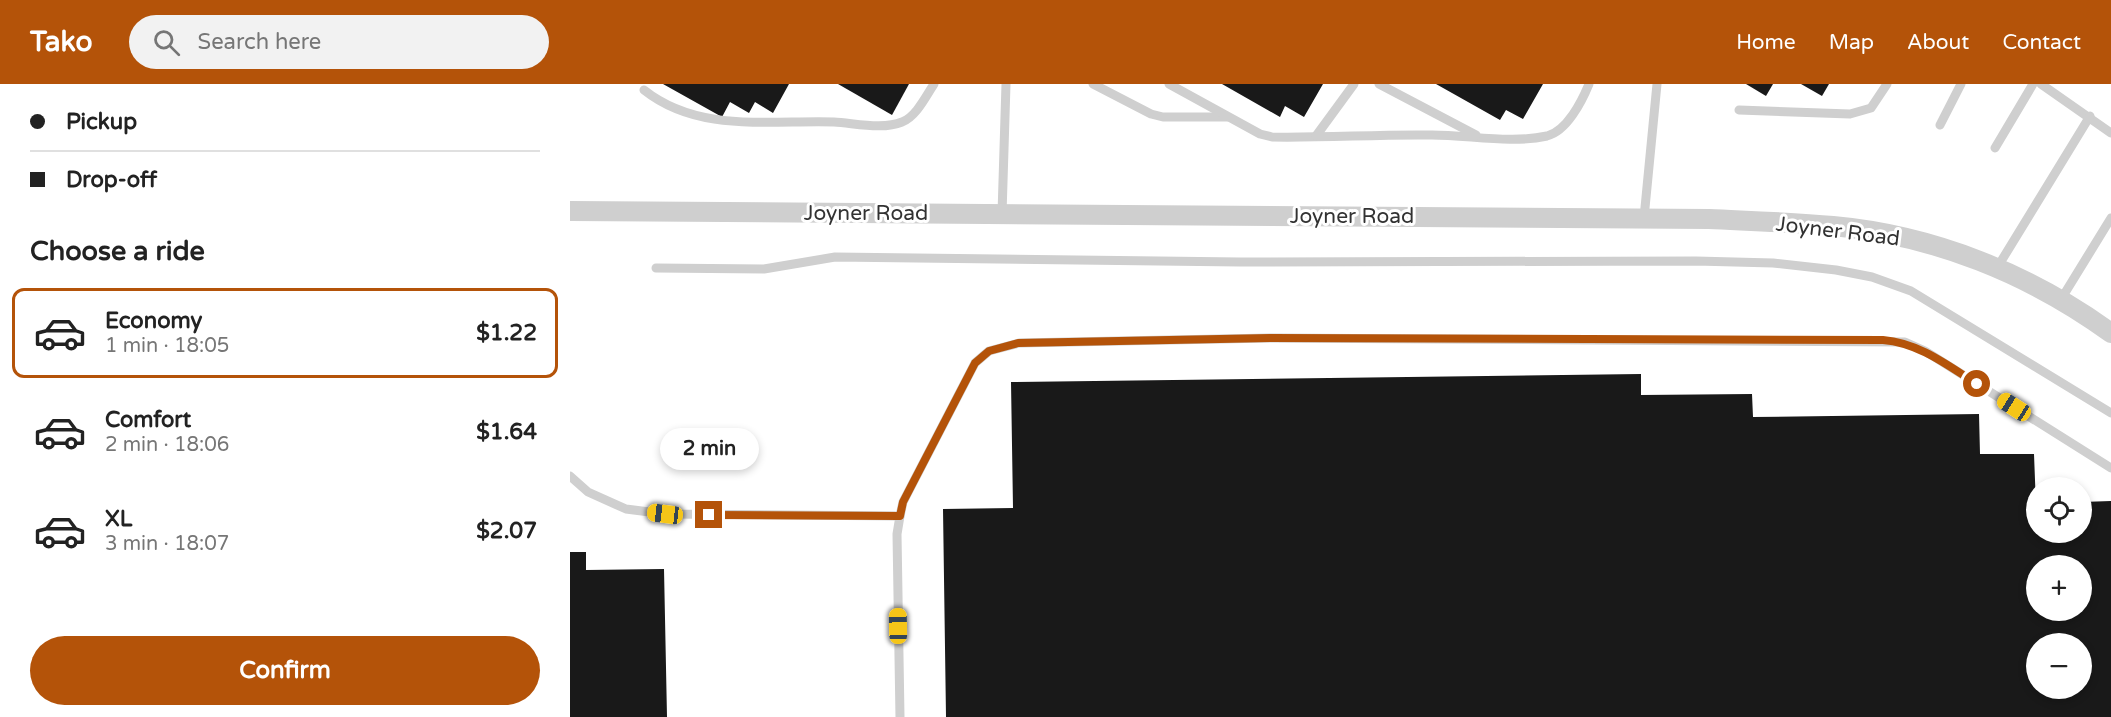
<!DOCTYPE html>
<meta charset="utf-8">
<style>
:root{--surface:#fff;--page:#f2f2f2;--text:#222;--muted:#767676;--line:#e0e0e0;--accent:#b45309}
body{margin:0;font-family:"Varela Round",sans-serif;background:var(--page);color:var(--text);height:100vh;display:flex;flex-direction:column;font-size:22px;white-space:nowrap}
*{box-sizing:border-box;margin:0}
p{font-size:20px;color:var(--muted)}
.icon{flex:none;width:33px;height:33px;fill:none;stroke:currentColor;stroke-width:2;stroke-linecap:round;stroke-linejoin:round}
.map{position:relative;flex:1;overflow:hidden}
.details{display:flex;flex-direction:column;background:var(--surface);width:570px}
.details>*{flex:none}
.guide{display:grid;align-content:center;height:132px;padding:0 30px;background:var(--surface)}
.fabs{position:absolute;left:1456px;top:393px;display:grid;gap:12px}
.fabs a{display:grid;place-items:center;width:66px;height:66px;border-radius:50%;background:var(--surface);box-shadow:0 3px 9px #0003;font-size:30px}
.end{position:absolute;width:27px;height:27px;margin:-14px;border:8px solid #b45309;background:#fff;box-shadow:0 0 0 3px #fff}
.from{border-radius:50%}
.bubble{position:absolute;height:42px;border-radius:21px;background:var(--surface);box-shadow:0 3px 9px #0003;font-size:20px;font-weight:800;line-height:42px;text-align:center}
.car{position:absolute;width:18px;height:36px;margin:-18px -9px;border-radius:8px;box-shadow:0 0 4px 2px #0007;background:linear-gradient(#f5c518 24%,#345 0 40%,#f5c518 0 76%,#345 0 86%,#f5c518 0)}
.guide b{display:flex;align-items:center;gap:21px;height:57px;font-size:22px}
.guide b+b{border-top:2px solid var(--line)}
.guide i{width:15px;height:15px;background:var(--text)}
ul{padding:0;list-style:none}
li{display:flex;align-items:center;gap:18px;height:90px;margin:0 12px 9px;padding:0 18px;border:3px solid transparent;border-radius:12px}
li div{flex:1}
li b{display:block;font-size:22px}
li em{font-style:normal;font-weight:800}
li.active{border-color:var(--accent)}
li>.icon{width:54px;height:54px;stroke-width:1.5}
h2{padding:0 30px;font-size:27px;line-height:72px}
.button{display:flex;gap:12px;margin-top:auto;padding:12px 30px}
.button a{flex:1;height:69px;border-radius:36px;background:var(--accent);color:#fff;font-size:24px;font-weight:800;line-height:69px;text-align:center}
header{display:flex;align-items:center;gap:36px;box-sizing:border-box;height:84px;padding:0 30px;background:var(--accent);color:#fff}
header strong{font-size:28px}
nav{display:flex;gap:33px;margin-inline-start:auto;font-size:21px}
.search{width:420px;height:54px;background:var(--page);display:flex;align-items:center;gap:15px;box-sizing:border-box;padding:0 21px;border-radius:33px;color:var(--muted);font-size:22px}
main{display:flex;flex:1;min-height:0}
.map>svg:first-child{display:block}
</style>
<header>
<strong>Tako</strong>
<div class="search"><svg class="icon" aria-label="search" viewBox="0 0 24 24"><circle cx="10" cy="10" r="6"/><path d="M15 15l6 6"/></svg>Search here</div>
<nav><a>Home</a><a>Map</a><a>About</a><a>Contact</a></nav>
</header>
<main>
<section class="details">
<div class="guide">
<b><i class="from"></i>Pickup</b>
<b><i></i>Drop-off</b>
</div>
<h2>Choose a ride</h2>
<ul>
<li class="active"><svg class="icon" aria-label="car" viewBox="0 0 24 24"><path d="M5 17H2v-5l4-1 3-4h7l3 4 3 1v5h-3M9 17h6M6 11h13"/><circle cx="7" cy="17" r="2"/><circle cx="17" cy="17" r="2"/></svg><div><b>Economy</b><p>1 min · 18:05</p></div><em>$1.22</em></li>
<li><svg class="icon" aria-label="car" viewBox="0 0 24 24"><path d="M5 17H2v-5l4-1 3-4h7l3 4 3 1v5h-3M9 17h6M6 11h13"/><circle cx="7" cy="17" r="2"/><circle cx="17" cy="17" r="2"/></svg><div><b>Comfort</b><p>2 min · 18:06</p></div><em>$1.64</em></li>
<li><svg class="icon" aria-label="car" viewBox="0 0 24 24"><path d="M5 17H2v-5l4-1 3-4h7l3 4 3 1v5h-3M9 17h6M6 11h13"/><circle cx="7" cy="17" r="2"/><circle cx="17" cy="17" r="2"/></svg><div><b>XL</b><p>3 min · 18:07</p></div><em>$2.07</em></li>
</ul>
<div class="button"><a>Confirm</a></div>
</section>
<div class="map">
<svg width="1541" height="633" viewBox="0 0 1541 633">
<rect width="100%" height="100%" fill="#fff"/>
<!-- building -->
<g fill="#191919" fill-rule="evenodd">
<polygon points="93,0 219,0 203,29 185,18 179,29 160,18 152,33"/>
<polygon points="268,0 339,0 322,31"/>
<polygon points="652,0 753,0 734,33 715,22 710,33"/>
<polygon points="866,0 973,0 953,35 936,26 930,36"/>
<polygon points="1176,0 1203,0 1196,12"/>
<polygon points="1231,0 1259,0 1252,12"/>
<path d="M1071,290V311L1182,310L1183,333L1409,330L1410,370H1464L1467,448H1512V418L1541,417V633H376L373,425L443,424L441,298ZM1467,482H1512V526H1467ZM1467,560H1512V604H1467Z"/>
<polygon points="0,468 16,468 16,486 94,485 97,633 0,633"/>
</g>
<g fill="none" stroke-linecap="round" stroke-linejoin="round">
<!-- service -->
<g stroke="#cfcfcf" stroke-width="9">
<polyline points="523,0 581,30 593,33 657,33"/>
<path d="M599,0L690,50L702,53C756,54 809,50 862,51C899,51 941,60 977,52C997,47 1012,17 1019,0"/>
<polyline points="809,0 906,51"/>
<polyline points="1471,0 1541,49"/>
<path d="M74,6C128,49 199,36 264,38C284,39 313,46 332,38C346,33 356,12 364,0"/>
<polyline points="1169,26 1280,30 1301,24 1317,0"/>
<polyline points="1370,41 1391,0"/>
<polyline points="746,52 784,0"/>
<polyline points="1425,64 1463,0"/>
<polyline points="432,130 436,0"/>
<polyline points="1074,134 1087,0"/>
<polyline points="86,184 194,185 265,173 670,178 1126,177 1203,179 1266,186 1302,193 1341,207 1541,329"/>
<polyline points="1427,184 1520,32"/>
<polyline points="1490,217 1541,134"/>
<polyline points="0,392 18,408 56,425 95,430 330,432"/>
<polyline points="330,633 327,450 330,432 333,418 405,279 419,267 449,259 700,254 1335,258 1355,267 1541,384"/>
</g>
<!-- minor -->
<path stroke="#cfcfcf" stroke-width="20" d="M0,127L1139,135C1180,137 1222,138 1263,142C1363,151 1460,190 1541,249"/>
</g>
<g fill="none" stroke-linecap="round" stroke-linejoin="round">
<!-- route -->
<path stroke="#b45309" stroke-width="8" d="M139,431L330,432L333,418L405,279L419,267L448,259L700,254L1313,256C1349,259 1377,281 1407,300"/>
</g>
<g text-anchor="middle" stroke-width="6" stroke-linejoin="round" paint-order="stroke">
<!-- street labels -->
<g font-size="21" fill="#323232" stroke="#fff">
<text x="296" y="136">Joyner Road</text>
<text x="782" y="139">Joyner Road</text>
<text transform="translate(1268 147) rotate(7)" y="7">Joyner Road</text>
</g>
</g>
</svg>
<div class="fabs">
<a><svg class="icon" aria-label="locate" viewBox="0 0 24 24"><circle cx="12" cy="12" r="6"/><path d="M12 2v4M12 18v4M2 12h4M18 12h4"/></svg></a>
<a>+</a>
<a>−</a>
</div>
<i class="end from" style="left:1407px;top:300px"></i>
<i class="end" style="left:139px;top:431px"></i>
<div class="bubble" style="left:90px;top:344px;width:99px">2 min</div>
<i class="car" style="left:1444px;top:323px;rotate:302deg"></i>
<i class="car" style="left:95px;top:430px;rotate:277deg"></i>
<i class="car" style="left:328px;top:542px;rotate:359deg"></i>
</div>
</main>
